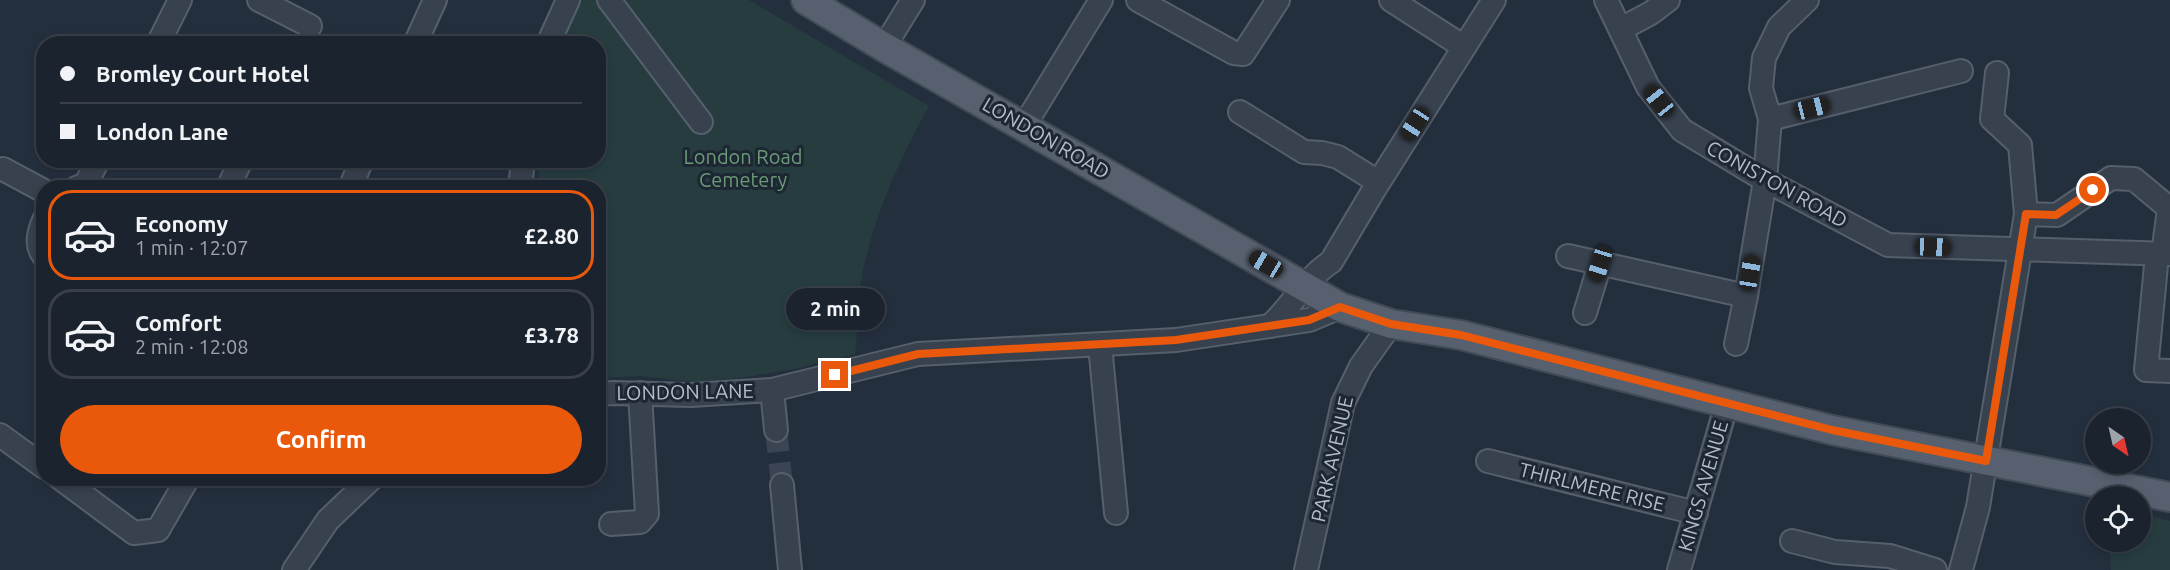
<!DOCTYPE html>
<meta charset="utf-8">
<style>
:root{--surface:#1b232e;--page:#282f3a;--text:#f1f3f6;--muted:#a0a4aa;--line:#39404a;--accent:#ea580c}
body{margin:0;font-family:Ubuntu,sans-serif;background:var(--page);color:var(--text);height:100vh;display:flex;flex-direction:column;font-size:22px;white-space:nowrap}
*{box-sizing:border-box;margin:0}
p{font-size:20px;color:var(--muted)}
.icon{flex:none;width:33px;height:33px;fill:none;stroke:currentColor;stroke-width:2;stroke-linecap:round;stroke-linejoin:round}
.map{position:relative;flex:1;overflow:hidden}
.panel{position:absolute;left:36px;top:180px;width:570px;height:306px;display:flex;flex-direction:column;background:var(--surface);border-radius:24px;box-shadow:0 3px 9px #0003,0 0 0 2px var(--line)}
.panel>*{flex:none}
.hud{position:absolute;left:36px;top:36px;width:570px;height:132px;border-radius:24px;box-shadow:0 3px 9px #0003,0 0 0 2px var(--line);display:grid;align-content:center;height:132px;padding:0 24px;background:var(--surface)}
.needle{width:39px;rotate:146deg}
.buttons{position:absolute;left:2085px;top:408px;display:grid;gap:12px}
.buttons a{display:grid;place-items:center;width:66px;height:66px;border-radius:50%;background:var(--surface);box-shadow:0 3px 9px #0003,0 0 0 2px var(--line);font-size:30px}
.end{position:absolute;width:27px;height:27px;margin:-14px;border:8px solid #ea580c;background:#fff;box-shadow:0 0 0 3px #fff}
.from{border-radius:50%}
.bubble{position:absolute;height:42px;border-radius:21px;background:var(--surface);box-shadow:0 3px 9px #0003,0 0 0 2px var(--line);font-size:20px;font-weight:600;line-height:42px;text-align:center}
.car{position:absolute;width:18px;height:36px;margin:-18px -9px;border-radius:8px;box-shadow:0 0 4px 2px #0007;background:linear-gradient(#222 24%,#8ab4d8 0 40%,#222 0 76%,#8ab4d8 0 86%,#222 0)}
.hud b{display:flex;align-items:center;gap:21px;height:57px;font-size:22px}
.hud b+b{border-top:2px solid var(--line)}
.hud i{width:15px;height:15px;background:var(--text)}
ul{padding:10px 0 0;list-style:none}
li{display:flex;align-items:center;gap:18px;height:90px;margin:0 12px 9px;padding:0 12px;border:3px solid var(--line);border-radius:24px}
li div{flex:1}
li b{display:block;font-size:22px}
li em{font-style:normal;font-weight:600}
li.current{border-color:var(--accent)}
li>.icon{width:54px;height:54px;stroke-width:1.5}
.primary-button{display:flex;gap:12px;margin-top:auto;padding:12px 24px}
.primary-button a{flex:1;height:69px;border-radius:36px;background:var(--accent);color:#fff;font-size:24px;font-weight:600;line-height:69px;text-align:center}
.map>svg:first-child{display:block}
</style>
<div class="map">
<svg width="2170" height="570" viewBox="0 0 2170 570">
<rect width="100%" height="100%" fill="#242f3e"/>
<!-- green -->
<g fill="#263c3f">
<path d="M580,0H749L929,106C897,164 868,228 859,294C857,314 858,334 855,354L795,369L739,378L696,382L640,376L599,378L598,188H537L540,161L598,160V44L561,43L570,14Z"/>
<polygon points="2141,514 2170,521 2170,570 2111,570 2109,542 2140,542"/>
</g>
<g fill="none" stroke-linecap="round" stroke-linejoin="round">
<!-- minor-tunnel -->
<polyline stroke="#3a4453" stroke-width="22" stroke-dasharray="22 11" stroke-linecap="butt" points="776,430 782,485"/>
<defs>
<g id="minor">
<polyline points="259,0 310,26"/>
<polyline points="609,0 701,122"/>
<polyline points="1138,0 1234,53 1243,54 1278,0"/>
<polyline points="1391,0 1464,47"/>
<polyline points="1606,0 1648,87 1682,130 1765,180 1888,245 2170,254"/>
<polyline points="1621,29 1651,13 1668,0"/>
<polyline points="158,44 180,0"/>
<polyline points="415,44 435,0"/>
<polyline points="548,44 568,0"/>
<polyline points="884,47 913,0"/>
<polyline points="1997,73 1992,119 2020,145 2026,214"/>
<polyline points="1240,112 1304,152 1322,153 1338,157 1378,182"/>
<polyline points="1770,119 1961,71"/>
<polyline points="1024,126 1101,0"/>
<polyline points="3,169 44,191"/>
<polyline points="76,188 86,184 98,160"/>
<polyline points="228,188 241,160"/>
<polyline points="350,188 362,160"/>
<polyline points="520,188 523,160"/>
<path d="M44,220C39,232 35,245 44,256"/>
<polyline points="2163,254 2169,209"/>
<polyline points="2157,255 2146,370 2170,371"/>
<polyline points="1568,256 1746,296"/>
<polyline points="1585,313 1600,264"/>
<path d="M1270,326C1291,307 1308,276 1331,262L1375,188L1494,0"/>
<polyline points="1736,344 1746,296 1765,180 1770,119 1761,88 1764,58 1779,27 1807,0"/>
<polyline points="1100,345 1116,513"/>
<polyline points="772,390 776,430"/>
<polyline points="598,394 614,393 691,395 772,390 918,354 1176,340 1309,320 1340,307"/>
<polyline points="0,435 44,467"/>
<polyline points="1488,461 1696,513"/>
<polyline points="60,478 134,533 158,530 188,478"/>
<polyline points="782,485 790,570"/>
<polyline points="611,524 640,522 647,514 640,393"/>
<polyline points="1792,541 1835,552 1890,556 1935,570"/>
<polyline points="294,570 328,520 372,478"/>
<polyline points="1306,570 1343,403 1361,366 1391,324"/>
<polyline points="1679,570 1727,403"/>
<polyline points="1961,570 1978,507 2026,214 2057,215 2111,178 2134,179 2170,209"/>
</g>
<polyline id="major" points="806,0 884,47 1340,307 1391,324 1461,335 1832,430 2170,497"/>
</defs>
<!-- minor casing -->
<use href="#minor" stroke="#565f6c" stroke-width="26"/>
<!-- major casing -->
<use href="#major" stroke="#414a57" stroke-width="32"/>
<!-- minor -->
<use href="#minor" stroke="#38414e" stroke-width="22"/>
<!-- major -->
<use href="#major" stroke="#56606e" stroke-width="28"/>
</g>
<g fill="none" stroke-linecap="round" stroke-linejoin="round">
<!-- route -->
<polyline stroke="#ea580c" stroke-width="8" points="835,375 918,354 1176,340 1309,320 1340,307 1391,324 1461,335 1832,430 1986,461 2026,214 2056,215 2093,190"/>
</g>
<g text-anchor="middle" stroke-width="6" stroke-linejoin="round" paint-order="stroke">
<!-- street labels -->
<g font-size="20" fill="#b4bcc9" stroke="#1d2633">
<text transform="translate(1046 138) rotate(30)" y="7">LONDON ROAD</text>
<text transform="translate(1777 184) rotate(29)" y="7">CONISTON ROAD</text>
<text transform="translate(685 392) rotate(-1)" y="7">LONDON LANE</text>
<text transform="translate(1332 459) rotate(-77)" y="7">PARK AVENUE</text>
<text transform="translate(1703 486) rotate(-74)" y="7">KINGS AVENUE</text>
<text transform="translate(1592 487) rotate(14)" y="7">THIRLMERE RISE</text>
</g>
<!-- park labels -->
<g font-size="20" fill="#6b9a76" stroke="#1d2633">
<text x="743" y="164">London Road<tspan x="743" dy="23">Cemetery</tspan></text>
</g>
</g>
</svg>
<div class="buttons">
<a><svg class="needle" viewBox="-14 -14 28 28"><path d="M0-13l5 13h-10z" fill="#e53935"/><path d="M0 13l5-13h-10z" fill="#a0a4aa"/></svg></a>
<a><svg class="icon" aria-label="locate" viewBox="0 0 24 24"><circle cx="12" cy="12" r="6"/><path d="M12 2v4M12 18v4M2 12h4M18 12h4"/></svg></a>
</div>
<i class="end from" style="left:2093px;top:190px"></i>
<i class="end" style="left:835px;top:375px"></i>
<div class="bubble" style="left:786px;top:288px;width:99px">2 min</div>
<i class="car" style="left:1659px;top:101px;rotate:321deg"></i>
<i class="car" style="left:1812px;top:108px;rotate:76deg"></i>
<i class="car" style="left:1415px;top:124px;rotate:213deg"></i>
<i class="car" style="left:1933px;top:247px;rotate:92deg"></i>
<i class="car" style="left:1266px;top:264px;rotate:300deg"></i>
<i class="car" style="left:1600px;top:264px;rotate:197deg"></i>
<i class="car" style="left:1750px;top:273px;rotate:9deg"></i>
<div class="hud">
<b><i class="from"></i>Bromley Court Hotel</b>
<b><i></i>London Lane</b>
</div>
<section class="panel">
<ul>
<li class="current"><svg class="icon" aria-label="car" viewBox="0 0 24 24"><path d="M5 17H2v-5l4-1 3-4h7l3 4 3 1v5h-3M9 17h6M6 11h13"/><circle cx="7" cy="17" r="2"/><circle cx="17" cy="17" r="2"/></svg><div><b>Economy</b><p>1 min · 12:07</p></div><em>£2.80</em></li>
<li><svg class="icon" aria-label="car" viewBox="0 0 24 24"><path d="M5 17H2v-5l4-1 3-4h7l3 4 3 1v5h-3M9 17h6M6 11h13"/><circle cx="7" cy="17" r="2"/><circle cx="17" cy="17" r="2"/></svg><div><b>Comfort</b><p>2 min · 12:08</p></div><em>£3.78</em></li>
</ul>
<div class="primary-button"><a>Confirm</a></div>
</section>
</div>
